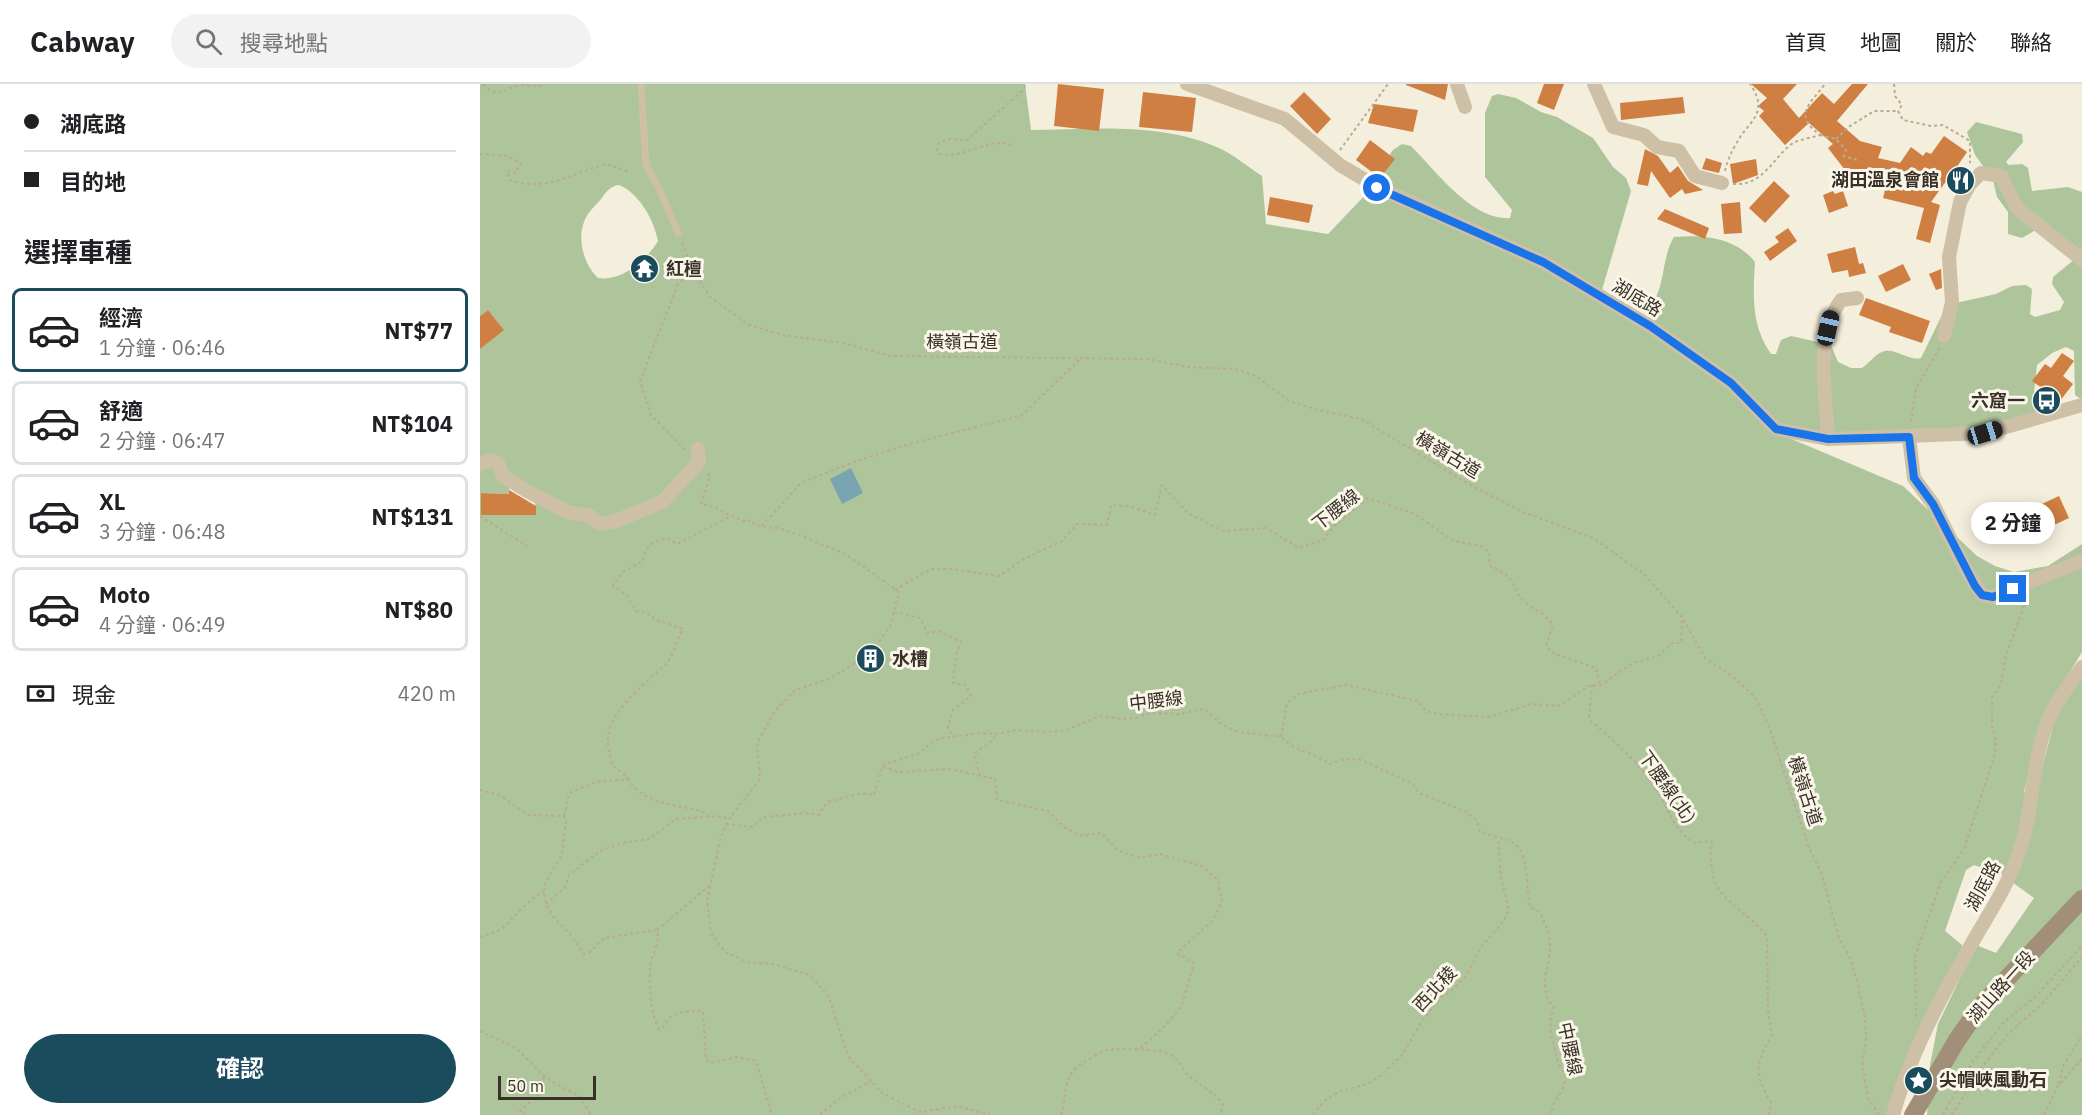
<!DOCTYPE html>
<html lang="zh-TW">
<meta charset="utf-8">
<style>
:root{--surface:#fff;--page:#f2f2f2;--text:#202124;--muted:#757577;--line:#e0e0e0;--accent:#1b4c5e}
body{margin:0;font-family:"IBM Plex Sans","Noto Sans TC",sans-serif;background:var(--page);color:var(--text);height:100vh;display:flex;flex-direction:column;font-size:22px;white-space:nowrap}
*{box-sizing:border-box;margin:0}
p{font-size:20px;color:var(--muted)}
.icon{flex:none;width:33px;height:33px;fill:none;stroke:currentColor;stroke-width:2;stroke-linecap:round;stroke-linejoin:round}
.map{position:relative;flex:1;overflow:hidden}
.side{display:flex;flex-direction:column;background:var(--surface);width:480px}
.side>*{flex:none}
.banner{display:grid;align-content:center;height:132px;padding:0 24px;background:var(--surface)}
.scale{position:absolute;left:18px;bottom:15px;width:98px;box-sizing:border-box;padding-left:6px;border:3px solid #393128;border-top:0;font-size:16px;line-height:21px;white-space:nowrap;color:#393128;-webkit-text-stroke:4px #fbf6ea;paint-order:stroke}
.end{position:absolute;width:27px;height:27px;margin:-14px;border:8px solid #1a73e8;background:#fff;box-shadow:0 0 0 3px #fff}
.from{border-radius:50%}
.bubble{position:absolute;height:42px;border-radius:21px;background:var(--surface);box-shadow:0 3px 15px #0003;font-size:20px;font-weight:700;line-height:42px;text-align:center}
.car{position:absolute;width:18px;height:36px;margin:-18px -9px;border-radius:8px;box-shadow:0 0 4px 2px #0007;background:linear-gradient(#222 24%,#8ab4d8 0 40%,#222 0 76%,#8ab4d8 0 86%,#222 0)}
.banner b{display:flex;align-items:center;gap:21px;height:57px;font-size:22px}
.banner b+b{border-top:2px solid var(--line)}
.banner i{width:15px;height:15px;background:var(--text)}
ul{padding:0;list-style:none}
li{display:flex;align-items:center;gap:18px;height:84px;margin:0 12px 9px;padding:0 12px;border:3px solid var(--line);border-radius:9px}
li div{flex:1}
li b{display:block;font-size:22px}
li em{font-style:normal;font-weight:700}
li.selected{border-color:var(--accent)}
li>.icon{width:54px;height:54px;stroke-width:1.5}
h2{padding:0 24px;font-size:27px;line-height:72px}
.pay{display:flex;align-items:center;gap:15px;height:66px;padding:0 24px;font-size:22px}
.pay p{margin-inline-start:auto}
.button{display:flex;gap:12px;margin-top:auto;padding:12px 24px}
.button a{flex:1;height:69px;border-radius:36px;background:var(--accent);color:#fff;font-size:24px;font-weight:700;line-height:69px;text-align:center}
header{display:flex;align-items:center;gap:36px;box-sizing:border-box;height:84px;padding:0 30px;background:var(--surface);border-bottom:2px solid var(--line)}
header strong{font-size:28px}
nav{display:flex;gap:33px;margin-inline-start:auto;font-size:21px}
.search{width:420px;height:54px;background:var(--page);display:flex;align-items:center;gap:15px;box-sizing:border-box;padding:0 21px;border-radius:33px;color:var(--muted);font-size:22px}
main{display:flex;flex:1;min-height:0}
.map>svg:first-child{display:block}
</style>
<header>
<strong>Cabway</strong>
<div class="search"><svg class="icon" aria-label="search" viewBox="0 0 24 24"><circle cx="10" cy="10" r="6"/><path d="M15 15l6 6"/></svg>搜尋地點</div>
<nav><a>首頁</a><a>地圖</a><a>關於</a><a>聯絡</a></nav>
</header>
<main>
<section class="side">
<div class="banner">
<b><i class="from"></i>湖底路</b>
<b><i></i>目的地</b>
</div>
<h2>選擇車種</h2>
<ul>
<li class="selected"><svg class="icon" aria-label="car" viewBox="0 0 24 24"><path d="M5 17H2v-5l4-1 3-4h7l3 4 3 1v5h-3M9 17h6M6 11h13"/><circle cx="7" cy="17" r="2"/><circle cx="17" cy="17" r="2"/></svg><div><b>經濟</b><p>1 分鐘 · 06:46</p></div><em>NT$77</em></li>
<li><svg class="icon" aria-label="car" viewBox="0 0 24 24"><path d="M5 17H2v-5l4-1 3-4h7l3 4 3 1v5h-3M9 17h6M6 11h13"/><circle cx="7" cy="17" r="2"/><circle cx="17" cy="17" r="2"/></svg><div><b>舒適</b><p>2 分鐘 · 06:47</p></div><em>NT$104</em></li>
<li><svg class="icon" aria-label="car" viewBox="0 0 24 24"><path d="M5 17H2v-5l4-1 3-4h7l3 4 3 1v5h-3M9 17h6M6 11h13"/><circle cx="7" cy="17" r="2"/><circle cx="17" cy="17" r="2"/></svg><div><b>XL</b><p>3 分鐘 · 06:48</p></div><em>NT$131</em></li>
<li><svg class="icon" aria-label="car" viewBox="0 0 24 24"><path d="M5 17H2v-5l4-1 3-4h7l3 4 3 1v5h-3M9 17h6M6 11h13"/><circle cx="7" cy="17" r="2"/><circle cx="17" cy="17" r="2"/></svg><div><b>Moto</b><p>4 分鐘 · 06:49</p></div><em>NT$80</em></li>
</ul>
<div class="pay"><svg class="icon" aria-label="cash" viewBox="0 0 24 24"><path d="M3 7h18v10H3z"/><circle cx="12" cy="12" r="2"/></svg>現金<p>420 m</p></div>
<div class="button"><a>確認</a></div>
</section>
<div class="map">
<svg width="1602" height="1031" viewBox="0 0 1602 1031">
<rect width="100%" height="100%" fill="#f4eedd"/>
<!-- green -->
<g fill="#aec49b" fill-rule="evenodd">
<path d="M0,0H545L551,46C613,45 682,38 739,64C754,71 768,83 782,92L786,140L848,150L889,107L1059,183L1166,244L1249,302L1295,348L1423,402L1497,472L1515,482L1534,488L1568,482L1602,460V568L1566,627L1556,656L1544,708L1550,711L1526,792L1494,781L1486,786L1465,847L1482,861L1481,871L1414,1031H0V265L23,245L8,226L0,232ZM139,101C159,109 174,136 178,157C167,176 141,198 118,194C104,181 97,156 104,138C107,129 115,122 121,115C126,108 130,102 139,101ZM29,404L41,408L55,416L56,431L28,430ZM1,409L28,410V430L1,431Z"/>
<path d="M1018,10L1036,14L1061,28L1077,33L1113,54L1133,83L1146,94L1151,107L1122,206L894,95L913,66L922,60L931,62C955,86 992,137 1030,134L1032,126L1005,93V29L1012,12Z"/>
<path d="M1496,38L1542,50L1543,58L1526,78L1529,81L1542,80L1548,84L1552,107L1588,103L1602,108V316L1595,311L1594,267L1586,263L1572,269L1557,281L1554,308L1562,317V325L1557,330L1507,345L1351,350L1298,342L1167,235C1166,226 1172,221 1176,213C1185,194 1183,171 1194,153C1223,150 1257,154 1275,178C1273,211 1271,242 1291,270H1296L1301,256L1311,252L1351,261L1358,278L1371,284H1382C1388,280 1394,272 1400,269C1413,261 1428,278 1441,274L1465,225L1476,219L1516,210L1532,202L1546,201L1552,205L1550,230L1555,233L1580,226L1584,218L1572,200L1573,193L1601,170V166L1564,141L1542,154L1528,150V128L1517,113L1513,96L1495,71L1487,48Z"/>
<polygon points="1602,590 1602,1031 1447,1031 1450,981 1458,940 1496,861 1516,869 1554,814 1532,798 1576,631"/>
</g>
<!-- water -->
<polygon fill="#79a5b3" points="371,384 383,409 362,420 350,395"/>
<!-- building -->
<g fill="#ce7f41">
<polygon points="578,0 624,5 619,47 574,42"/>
<polygon points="968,0 965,16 926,1 926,0"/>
<polygon points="1064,0 1084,0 1074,26 1057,19"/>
<polygon points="1271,0 1317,0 1303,15 1319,34 1342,9 1354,20 1372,0 1388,0 1357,37 1380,57 1402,63 1398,74 1420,79 1431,63 1443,72 1446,68 1451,70 1464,52 1487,68 1474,87 1487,90 1480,100 1467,96 1451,118 1460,121 1450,159 1436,155 1444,124 1403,114 1407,98 1365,86 1348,64 1353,60 1329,39 1305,61 1279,32 1284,27 1278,22 1287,14"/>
<polygon points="663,8 716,14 712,48 659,43"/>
<polygon points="824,8 851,35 837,50 810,22"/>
<polygon points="1203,13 1205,29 1141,36 1140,19"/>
<polygon points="894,20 938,26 933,48 888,39"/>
<polygon points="890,56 915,75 900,94 876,76"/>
<polygon points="1165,65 1178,72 1190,89 1198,82 1208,97 1223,106 1205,110 1202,105 1190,114 1171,87 1168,102 1157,100"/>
<polygon points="1226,74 1242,79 1239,89 1222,85"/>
<polygon points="1276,75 1278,91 1253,100 1250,80"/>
<polygon points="1294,97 1310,112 1285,139 1269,124"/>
<polygon points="1353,107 1355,110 1363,107 1368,122 1349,129 1343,111"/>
<polygon points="790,113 833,121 829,139 787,131"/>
<polygon points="1260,118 1262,149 1244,150 1241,120"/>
<polygon points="1185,125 1229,144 1225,155 1177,135"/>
<polygon points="1308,144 1317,157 1290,177 1284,168 1299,158 1295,153"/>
<polygon points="1375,163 1379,180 1383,179 1386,189 1369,193 1368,186 1352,189 1347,170"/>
<polygon points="166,177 172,187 164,193 157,182"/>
<polygon points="1423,180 1431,196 1406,208 1398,192"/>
<polygon points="1461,185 1462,204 1456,206 1449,190"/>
<polygon points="1386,214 1450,237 1442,259 1409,248 1411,243 1379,231"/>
<polygon points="8,226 24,246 0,265 0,232"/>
<polygon points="1582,269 1594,277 1583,292 1593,300 1580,317 1552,297 1565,280 1571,284"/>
<polygon points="29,406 56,422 56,431 1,431 1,409 29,410"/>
<polygon points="1579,412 1589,434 1559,448 1549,426"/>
</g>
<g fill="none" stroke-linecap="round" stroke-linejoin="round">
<!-- path -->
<g stroke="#b9aa91" stroke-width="2" stroke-dasharray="3 3" stroke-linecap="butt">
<path d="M3,0C21,18 25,2 43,1C53,1 56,4 66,0"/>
<polyline points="1414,0 1415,12 1422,21 1418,27"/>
<polyline points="1418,27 1423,36 1451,42 1463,41 1490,57 1490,79"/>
<polyline points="1340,51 1356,55 1366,66 1364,72 1380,77"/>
<polyline points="1356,55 1367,44 1394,27 1418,27"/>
<path d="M532,61C509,52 486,75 460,70L457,66L459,59L468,55L487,56L542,7L546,0"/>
<polyline points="860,66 908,0"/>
<path d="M0,70L27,72L41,79L36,89L27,87L30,96C66,109 93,88 126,80L147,87V89"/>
<path d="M1245,87C1247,77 1251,69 1256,60C1267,38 1291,30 1270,0"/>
<path d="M1253,100C1284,102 1292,74 1313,59C1320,55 1332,54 1340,51C1313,31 1329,21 1345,0"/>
<polyline points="202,159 213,186 229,212 269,241 303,251 363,259 411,272 667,275 708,283 754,285 776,292 809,317 838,326 881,335 994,403 1043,428 1113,454 1164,490 1202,533 1225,574 1252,592 1275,613 1289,642 1329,764 1341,788 1359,854 1370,874 1378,900 1385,936 1386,958 1382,977 1385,996 1388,1014 1399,1031"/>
<polyline points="1431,338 1436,304 1460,264"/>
<polyline points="205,366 171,331 160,297 198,200 213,186"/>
<path d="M228,389L230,392L221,420C238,422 250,433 267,438L268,436L281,443L299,444L324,453L367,471L419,508L410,542L389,571L349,595L315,606L295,627L277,659L280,695L247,738L240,756L227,817L231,849L245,868L268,878L292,880L330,891L349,913L368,972L402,1009L440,1028L478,1022L510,1031"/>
<polyline points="0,432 47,462"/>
<polyline points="282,442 321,399 371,379 422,362 542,331 599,276"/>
<path d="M415,506L451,485H471L519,492L542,476L582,457L597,440L627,441L631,421L653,423L675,431L682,401L708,429L743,447L786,444L819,464L843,456L853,443L887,414L935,430L974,457L1000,462L1009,468L1010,482C1041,494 1028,504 1046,519C1057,529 1062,526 1073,541L1066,562L1075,570L1116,584L1120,601"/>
<polyline points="414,528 440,534 448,549 458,547 481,558 476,571 473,599 486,601 491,612 473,626 468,643 473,653"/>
<path d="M1112,601L1109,636C1133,655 1156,676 1174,702C1191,726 1187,737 1213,759L1232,757C1225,816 1253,813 1287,852L1288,927L1292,951C1276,978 1273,990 1291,1018L1289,1031"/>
<polyline points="801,653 807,619 818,610 866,601 938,617 946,627 958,630 1008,633 1052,620 1077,622 1084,619 1109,602 1121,601 1153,579 1178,572 1192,559 1201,559 1202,534"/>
<polyline points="403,683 419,688 469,685 515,695 517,716 568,727 583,742 600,752 622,749 637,766 660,774 680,770 722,782 738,796 742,817 733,836 697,869 714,879 701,923 683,944 658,966"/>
<polyline points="500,692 494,670 512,657 516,650"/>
<path d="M146,695L148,694L132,681C131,672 127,662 128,653C130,627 166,598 184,582C194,573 196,556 203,545L176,536L166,528L156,527L147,512L133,501L143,488L163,477C165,462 172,457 187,454L197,460L249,433"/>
<path d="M0,706L19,711L49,731L84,732L86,736L82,770L65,800L64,809L66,820L75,835L91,851L104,870L110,868L124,854L177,846C181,858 171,871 170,883C169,901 170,929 179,945C186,942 185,939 189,934C198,927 213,927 223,927L226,975L230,979L257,973L276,977L292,1031"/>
<path d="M84,732L89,709L116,698L148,695C163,720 197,721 222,727L227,733"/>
<path d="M246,740L273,743L283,733L329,729L339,731L347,718L382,709L394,711L403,681L440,669L453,657L462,654L501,649L516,650L536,646L568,648L587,646L620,632L641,635L655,634L670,629L698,630L724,625L743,641L759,648L801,653C814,667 835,669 850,680L861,676L879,675L933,700L939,709L987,728L997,737L1000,748C1010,752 1027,754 1035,760C1049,772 1046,805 1050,823L1060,828C1065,839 1071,852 1070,865C1068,887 1058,905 1074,924C1066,940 1073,958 1077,975C1078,981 1084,985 1085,992C1087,1006 1071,1016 1071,1031"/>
<polyline points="66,820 86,802 89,791 120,767 141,759 169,755 196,735 230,732 249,734"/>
<polyline points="177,846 229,802"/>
<path d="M0,853C29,844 22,844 42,824C47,819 54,815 60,809H64"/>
<polyline points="1436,933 1435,872 1461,798 1484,765 1515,670 1516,658 1512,642 1512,613 1521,600 1526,570 1544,522 1541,515"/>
<polyline points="0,947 36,964 65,993 100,1013 111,1031"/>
<polyline points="1579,1000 1583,982 1602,952"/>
<polyline points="46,1031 40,1027 61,1008 64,992"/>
<polyline points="340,1031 359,1015 391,997"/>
<path d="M581,1031C586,1016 583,1001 593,987C596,982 622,967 627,966C642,965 683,963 694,973C700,977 703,986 708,991C720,1002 733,1007 743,1020L740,1031"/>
<polyline points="833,1031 843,1018 858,1008 887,1000 899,993 922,971 942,937 960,914 970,908 987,891 1001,863 1023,838 1029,826 1021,794 1018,755"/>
<polyline points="1463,1031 1493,977 1523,939 1555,913 1602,862"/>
<polyline points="1472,1031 1501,984 1529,949 1562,920 1602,873"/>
<polyline points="1564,1031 1578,1002 1602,975"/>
</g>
<!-- lane -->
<polyline stroke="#cdc0a7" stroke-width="7" points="161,0 166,82 178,102 198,149"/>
<!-- street -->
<g stroke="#cdc0a7" stroke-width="14">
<polyline points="707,0 805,35 860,81 897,103 1063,178 1170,242 1251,299 1296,345 1348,355 1505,349 1602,321"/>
<polyline points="977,0 985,23"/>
<polyline points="1114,0 1133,43 1164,51 1177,63 1199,67 1215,92 1242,99"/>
<polyline points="1464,252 1472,218 1469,173 1480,118 1490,100 1501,89 1521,92 1537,124 1602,176"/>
<polyline points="1429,353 1434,394 1453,420 1485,484 1502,511 1513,513 1602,477"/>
<path d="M1348,355C1346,311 1334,254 1361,216L1377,214"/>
<polyline points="0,380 11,376 18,379 23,392 47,407 88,428 110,432 121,440 136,437 182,418 219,378 218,365"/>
<path d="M1413,1031C1429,974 1456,921 1486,870C1503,838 1525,808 1537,774C1555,728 1550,672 1572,628C1580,612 1592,597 1602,583"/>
</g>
<!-- secondary -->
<polyline stroke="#a18f79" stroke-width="18" points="1433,1031 1477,956 1500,923 1602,815"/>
</g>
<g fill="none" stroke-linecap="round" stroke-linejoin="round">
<!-- route -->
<polyline stroke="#1a73e8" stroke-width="8" points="897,104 1063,178 1170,242 1251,299 1296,345 1348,355 1429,353 1434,394 1453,420 1495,502 1502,511 1513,513 1533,505"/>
</g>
<!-- icons -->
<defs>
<symbol id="restaurant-disc" viewBox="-11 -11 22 22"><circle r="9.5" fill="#1b4c5e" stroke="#fbf6ea"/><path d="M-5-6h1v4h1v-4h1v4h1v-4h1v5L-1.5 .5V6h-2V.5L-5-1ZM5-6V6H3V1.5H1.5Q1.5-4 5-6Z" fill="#fff"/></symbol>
<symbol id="temple-disc" viewBox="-11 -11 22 22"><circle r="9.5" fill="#1b4c5e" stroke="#fbf6ea"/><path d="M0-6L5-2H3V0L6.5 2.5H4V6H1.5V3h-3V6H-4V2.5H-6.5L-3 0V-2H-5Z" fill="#fff"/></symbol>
<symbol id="bus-disc" viewBox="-11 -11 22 22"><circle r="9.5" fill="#1b4c5e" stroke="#fbf6ea"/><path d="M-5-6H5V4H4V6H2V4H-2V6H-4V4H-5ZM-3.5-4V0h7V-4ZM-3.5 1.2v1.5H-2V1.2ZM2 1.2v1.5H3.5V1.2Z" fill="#fff"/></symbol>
<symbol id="building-disc" viewBox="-11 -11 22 22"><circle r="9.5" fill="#1b4c5e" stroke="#fbf6ea"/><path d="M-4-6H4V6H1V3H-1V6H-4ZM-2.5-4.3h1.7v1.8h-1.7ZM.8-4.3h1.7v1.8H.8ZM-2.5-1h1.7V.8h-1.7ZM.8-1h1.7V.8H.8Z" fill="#fff"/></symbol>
<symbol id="sight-disc" viewBox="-11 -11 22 22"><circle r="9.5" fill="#1b4c5e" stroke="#fbf6ea"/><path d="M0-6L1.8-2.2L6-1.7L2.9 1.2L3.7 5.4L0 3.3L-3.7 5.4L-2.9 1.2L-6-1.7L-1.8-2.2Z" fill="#fff"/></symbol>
</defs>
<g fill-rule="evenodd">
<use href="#restaurant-disc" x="1464" y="80" width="33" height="33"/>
<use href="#temple-disc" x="148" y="168" width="33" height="33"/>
<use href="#bus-disc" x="1550" y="300" width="33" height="33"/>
<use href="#building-disc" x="374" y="558" width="33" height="33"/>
<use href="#sight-disc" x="1422" y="980" width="33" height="33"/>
</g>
<g text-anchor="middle" stroke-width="6" stroke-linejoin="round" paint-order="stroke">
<!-- poi labels -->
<g font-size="18" font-weight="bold" fill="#393128" stroke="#fbf6ea" text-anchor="start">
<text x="1459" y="102" text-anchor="end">湖田溫泉會館</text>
<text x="186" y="191">紅檀</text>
<text x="1545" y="323" text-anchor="end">六窟一</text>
<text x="412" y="581">水槽</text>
<text x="1459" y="1002">尖帽峽風動石</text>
</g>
<!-- street labels -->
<g font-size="18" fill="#393128" stroke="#fbf6ea">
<text transform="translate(1157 214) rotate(31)" y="6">湖底路</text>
<text x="482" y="264">橫嶺古道</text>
<text transform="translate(968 371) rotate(31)" y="6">橫嶺古道</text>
<text transform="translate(856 426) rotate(-38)" y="6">下腰線</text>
<text transform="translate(676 617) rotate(-7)" y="6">中腰線</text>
<text transform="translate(1187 703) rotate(55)" y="6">下腰線(北)</text>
<text transform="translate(1325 707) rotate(72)" y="6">橫嶺古道</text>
<text transform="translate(1503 802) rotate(-62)" y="6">湖底路</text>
<text transform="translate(1521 903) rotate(-48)" y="6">湖山路一段</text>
<text transform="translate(955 905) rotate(-47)" y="6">西北稜</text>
<text transform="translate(1090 965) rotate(78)" y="6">中腰線</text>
</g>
</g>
</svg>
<div class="scale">50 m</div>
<i class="end from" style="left:897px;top:104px"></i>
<i class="end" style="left:1533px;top:505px"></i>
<div class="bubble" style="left:1491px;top:418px;width:84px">2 分鐘</div>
<i class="car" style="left:1348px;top:244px;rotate:13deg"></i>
<i class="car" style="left:1505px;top:349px;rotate:73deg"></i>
</div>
</main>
